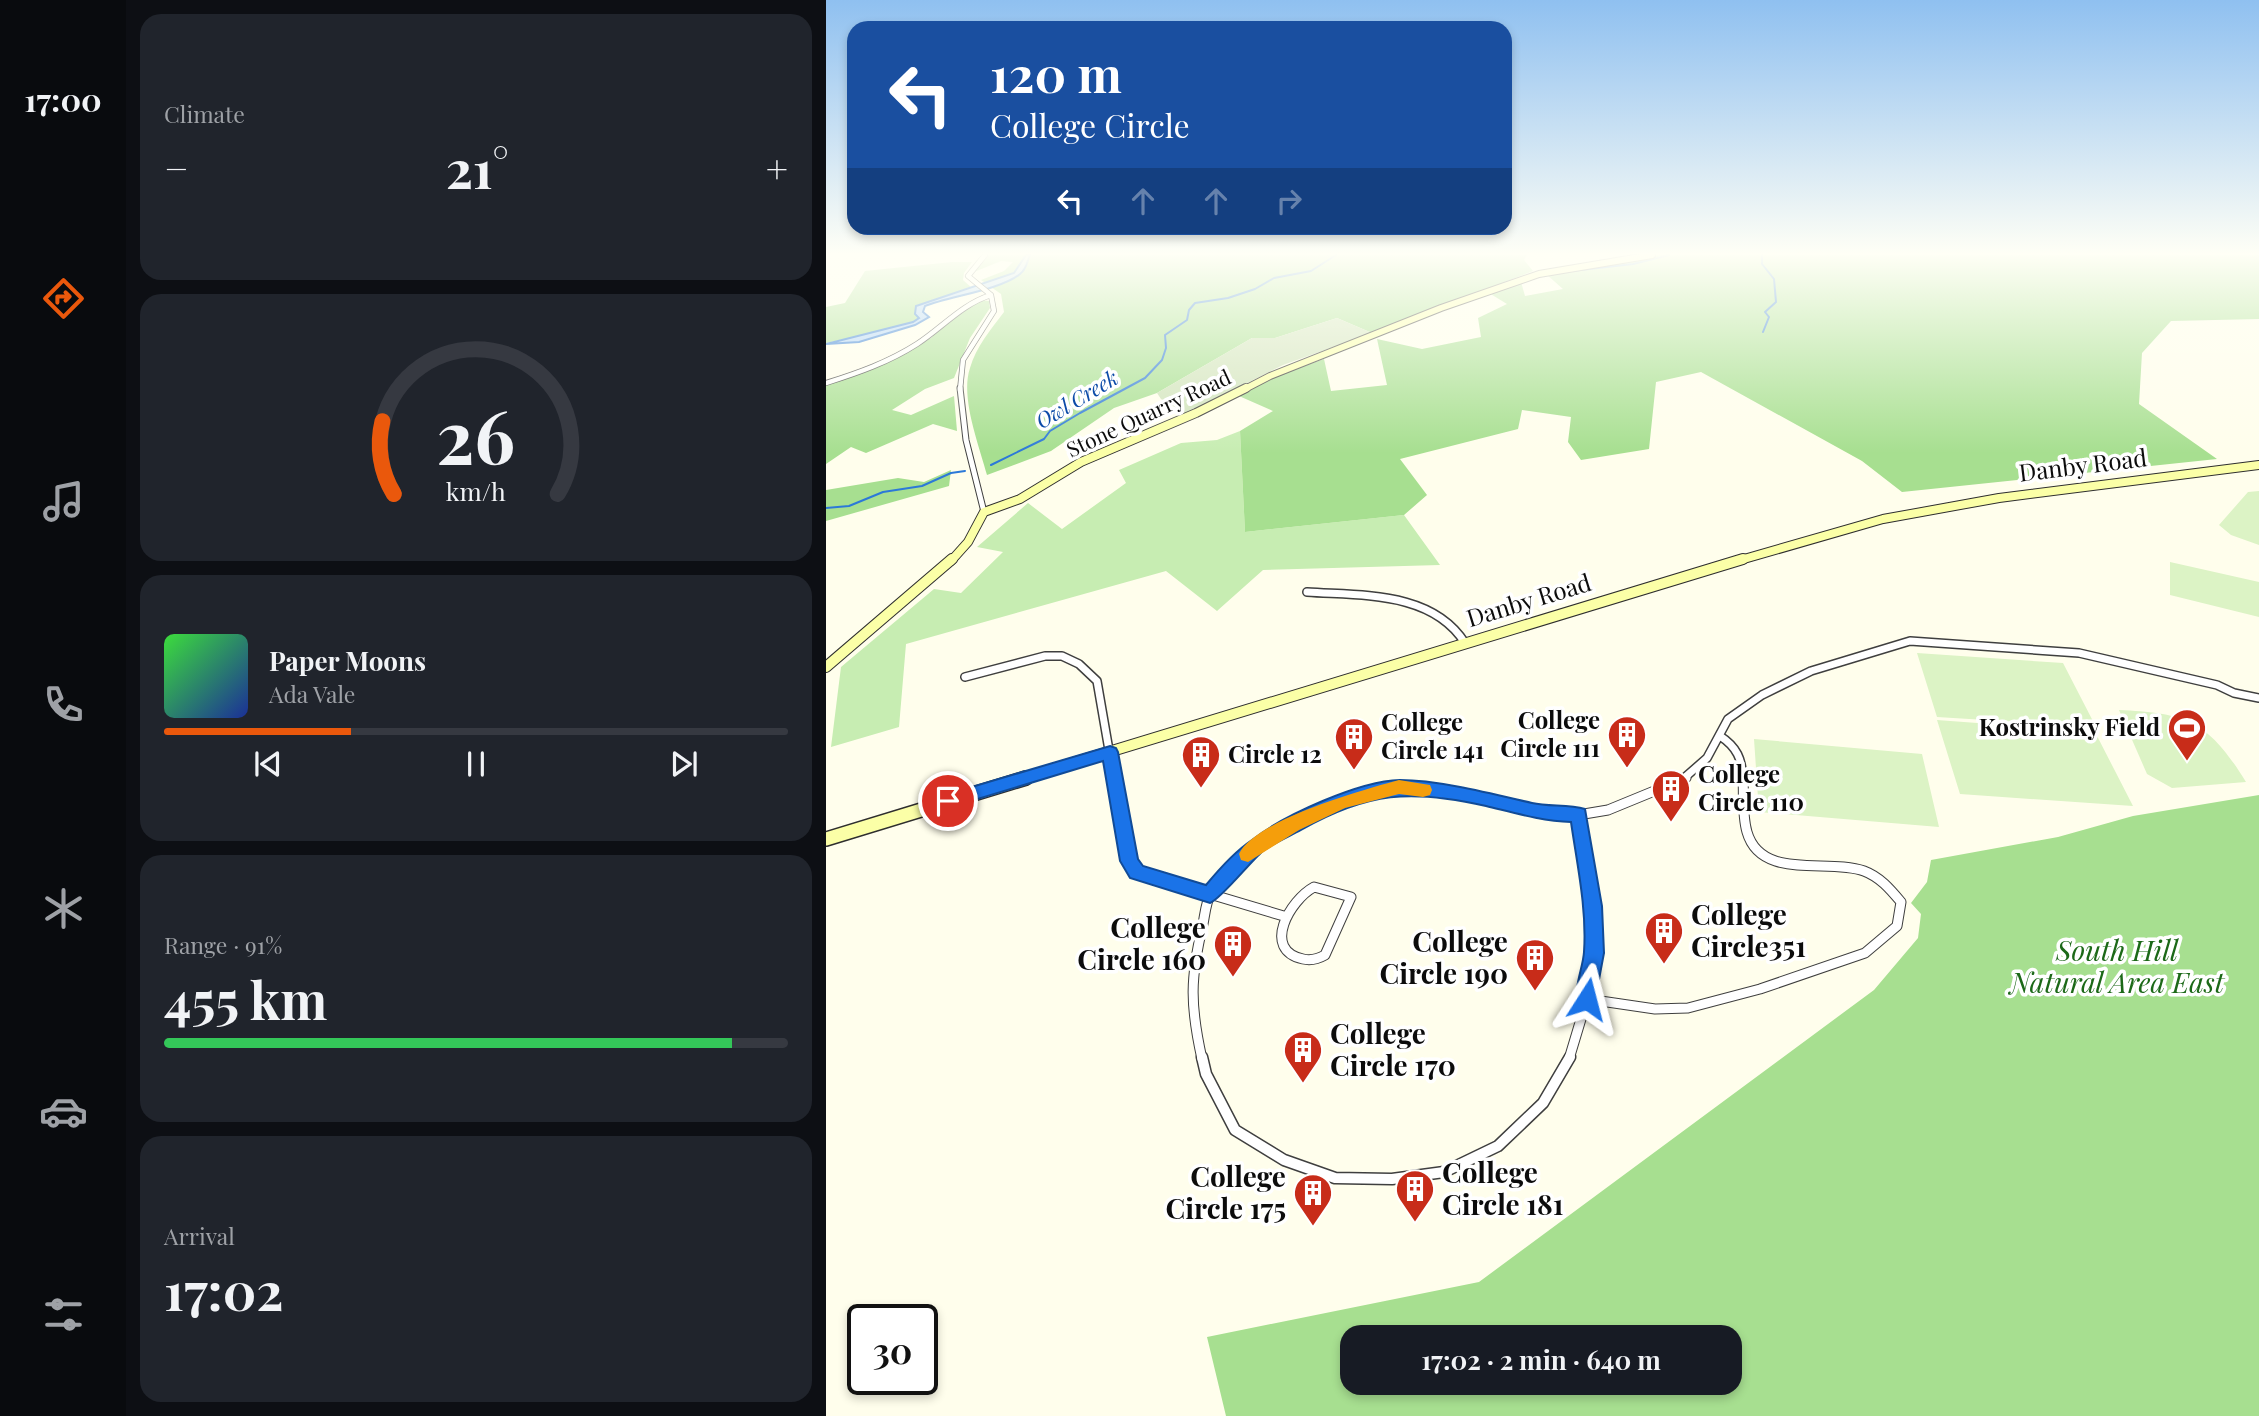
<!DOCTYPE html>
<html lang="en">
<head>
<meta charset="utf-8">
<style>
  :root { --surface:#171b24; --page:#20242c; --text:#f1f3f6; --muted:#9ea1a6; --line:#363941; --accent:#ea580c }
  body { margin:0; font-family:"Playfair Display",serif; background:var(--page); color:var(--text); height:100vh; display:flex; flex-direction:column; font-size:26px; white-space:nowrap }
  * { box-sizing:border-box; margin:0 }
  p { font-size:23px; color:var(--muted) }
  .icon { flex:none; width:38px; height:38px; fill:none; stroke:currentColor; stroke-width:2; stroke-linecap:round; stroke-linejoin:round }
  .map { position:relative; flex:1; overflow:hidden }
  .panel { display:flex; flex-direction:column; gap:14px; padding:14px; background:#0d0f14; width:700px }
  .panel>* { flex:none }
  .guide { position:absolute; left:21px; top:21px; width:665px; height:214px; border-radius:21px; box-shadow:0 4px 10px #0003; background:#1a4fa0; color:#fff; overflow:hidden }
  .speed { position:absolute; left:21px; top:1304px; display:flex; gap:14px; font-size:35px; font-weight:700; text-align:center }
  .speed>* { display:grid; place-content:center; width:91px; height:91px; border-radius:50%; background:var(--surface); box-shadow:0 4px 10px #0003; line-height:1 }
  .speed .limit { border:4px solid #111; border-radius:10px; background:#fff; color:#111 }
  .pin { position:absolute; display:grid; place-items:center; width:60px; height:60px; color:#fff; margin:-30px; border:4px solid #fff; border-radius:50%; box-shadow:0 2px 7px #0007 }
  .me { position:absolute; width:77px; margin:-38px; rotate:9deg; stroke-linejoin:round; filter:drop-shadow(0 0 5px #0008) }
  .turn { display:flex; align-items:center; gap:24px; height:147px; padding:0 28px; font-size:32px }
  .turn .icon { width:91px; height:91px; stroke-width:2.5 }
  .turn b { display:block; font-size:49px; line-height:60px }
  .lanes { display:flex; align-items:center; height:66px; padding:0 28px; background:#0003; justify-content:center; gap:35px; direction:ltr }
  .lanes .off { opacity:.35 }
  .big { font-size:52px; font-weight:700; line-height:1.1 }
  .panel .tile { flex:1; display:flex; flex-direction:column; justify-content:center; gap:10px; min-width:0; padding:0 24px; border-radius:21px; background:var(--page) }
  .panel .dial { align-items:center; gap:0 }
  .dial svg { height:182px; overflow:visible; fill:none; stroke:var(--line); stroke-width:7; stroke-linecap:round; text-anchor:middle }
  .dial text { fill:var(--text); stroke:none }
  .song { display:flex; align-items:center; gap:21px }
  .cover { width:84px; height:84px; border-radius:10px; background:linear-gradient(135deg,hsl(120 70% 55%),hsl(230 70% 35%)) }
  .played { height:7px; border-radius:4px; background:linear-gradient(90deg,var(--accent) 30%,var(--line) 30%) }
  .keys { display:flex; justify-content:space-around; direction:ltr }
  .heat { display:flex; justify-content:space-between; align-items:center; font-size:38px; direction:ltr }
  .charge { height:10px; border-radius:5px; background:linear-gradient(90deg,#34c759 91%,var(--line) 0) }
  .trip { position:absolute; left:514px; top:1325px; width:402px; height:70px; border-radius:21px; background:var(--surface); box-shadow:0 4px 10px #0003; font-weight:700; line-height:70px; text-align:center }
  main { display:flex; flex:1; min-height:0 }
  .dock { display:flex; flex-direction:column; width:126px; justify-content:space-around; align-items:center; background:#090b0e; color:var(--muted) }
  .dock .icon { width:49px; height:49px }
  .dock .on { color:var(--accent) }
  .dock b { font-size:32px; color:var(--text) }
  .map>svg:first-child { display:block }
</style>
</head>
<body>
<main>
<nav class="dock">
<b>17:00</b>
<svg class="icon on" aria-label="directions" viewBox="0 0 24 24"><path d="M12 3l9 9-9 9-9-9zM9 14v-3h6M13 9l2 2-2 2"/></svg>
<svg class="icon" aria-label="music" viewBox="0 0 24 24"><path d="M9 18V5l10-2v13"/><circle cx="6" cy="18" r="3"/><circle cx="16" cy="16" r="3"/></svg>
<svg class="icon" aria-label="phone" viewBox="0 0 24 24"><path d="M5 4h4l2 5-3 2q2 4 5 5l2-3 5 2v4C11 20 4 13 5 4z"/></svg>
<svg class="icon" aria-label="climate" viewBox="0 0 24 24"><path d="M12 3v18M4 7l16 10M4 17L20 7"/></svg>
<svg class="icon" aria-label="car" viewBox="0 0 24 24"><path d="M5 17H2v-5l4-1 3-4h7l3 4 3 1v5h-3M9 17h6M6 11h13"/><circle cx="7" cy="17" r="2"/><circle cx="17" cy="17" r="2"/></svg>
<svg class="icon" aria-label="filters" viewBox="0 0 24 24"><path d="M4 7h16M4 17h16"/><circle cx="9" cy="7" r="2"/><circle cx="15" cy="17" r="2"/></svg>
</nav>
<section class="panel">
<div class="tile"><p>Climate</p>
<div class="heat"><a>−</a><b class="big">21°</b><a>+</a></div>
</div>
<div class="tile dial"><svg viewBox="0 0 100 80">
<path d="M14 69A42 42 0 1 1 86 69"/>
<path d="M14 69A42 42 0 0 1 9 37" stroke="#ea580c"/>
<text x="50" y="56" font-size="32" font-weight="700">26</text>
<text x="50" y="72" font-size="11">km/h</text>
</svg></div>
<div class="tile">
<div class="song"><i class="cover"></i><div><b>Paper Moons</b><p>Ada Vale</p></div></div>
<div class="played"></div>
<div class="keys"><svg class="icon" aria-label="previous" viewBox="0 0 24 24"><path d="M18 5L8 12l10 7zM5 5v14"/></svg><svg class="icon" aria-label="pause" viewBox="0 0 24 24"><path d="M8 5v14M16 5v14"/></svg><svg class="icon" aria-label="next" viewBox="0 0 24 24"><path d="M6 5l10 7-10 7zM19 5v14"/></svg></div>
</div>
<div class="tile"><p>Range · 91%</p><b class="big">455 km</b><div class="charge"></div></div>
<div class="tile"><p>Arrival</p><b class="big">17:02</b></div>
</section>
<div class="map">
<svg width="1433" height="1416" viewBox="0 0 1433 1416">
  <rect width="100%" height="100%" fill="#fffeec"/>
  <path fill="#c7edb2" d="M 414,431 L 419,532 L 578,515 L 614,565 L 437,570 L 391,611 L 340,571 L 80,644 L 73,727 L 5,747 L 15,667 L 108,589 L 135,593 L 177,552 L 151,547 L 202,503 L 236,529 L 300,483 L 293,470 L 355,443 L 391,440 Z"/>
  <path fill="#a7df90" fill-rule="evenodd" d="M 161,255 L 701,255 L 698,260 L 707,271 L 546,333 L 511,318 L 449,338 L 426,338 L 331,393 L 288,408 L 225,451 L 161,475 C 153,445 134,397 144,368 C 150,347 165,329 178,312 L 175,294 L 155,280 L 178,271 L 187,262 L 175,261 L 148,272 Z
    M 833,255 L 1433,255 L 1433,319 L 1345,321 L 1316,353 L 1313,404 L 1391,459 L 1076,492 L 1036,461 L 875,372 L 830,382 L 823,449 L 755,460 L 742,442 L 745,417 L 696,410 L 692,429 L 574,459 L 601,495 L 578,515 L 419,532 L 414,431 L 447,411 L 413,396 L 453,375 L 498,359 L 505,391 L 561,385 L 551,339 L 596,349 L 655,337 L 652,318 L 681,304 L 663,293 L 695,282 L 699,296 L 737,289 L 720,274 Z
    M 126,262 L 146,262 L 138,273 L 137,280 L 146,288 L 90,306 L 93,318 L 79,326 L 0,343 L 0,307 L 19,303 L 39,271 Z
    M 154,300 L 163,301 L 164,308 L 144,338 L 128,378 L 99,389 L 66,410 L 85,415 L 128,396 L 131,431 L 107,424 L 40,453 L 25,447 L 0,464 L 0,385 L 105,338 L 107,336 L 104,336 L 137,308 Z
    M 125,470 L 123,486 L 0,521 L 0,490 L 72,478 L 98,482 Z
    M 1433,795 L 1433,1416 L 400,1416 L 381,1337 L 653,1282 L 1048,990 L 1092,938 L 1095,914 L 1085,903 L 1101,882 L 1105,860 L 1232,837 L 1307,816 ZM 527,1337 L 905,1337 L 905,1382 L 527,1382 Z"/>
  <path fill="#d0e3bb" d="M 511,318 L 546,333 L 457,365 L 360,414 L 335,399 L 331,393 L 426,338 L 449,338 Z"/>
  <path fill="#dcf3c5" d="M 1433,491 L 1433,545 L 1405,535 L 1393,525 L 1422,492 Z
    M 1344,562 L 1433,582 L 1433,617 L 1344,595 Z
    M 1091,653 L 1237,663 L 1270,727 L 1111,717 Z
    M 1293,710 C 1362,713 1383,722 1420,782 L 1346,788 L 1321,774 Z
    M 1111,720 L 1269,732 L 1307,806 L 1134,794 Z
    M 928,739 L 1096,754 L 1113,827 L 933,812 Z"/>
  <path fill="#abd1fb" stroke="#2c79d8" stroke-width="2" d="M 200,255 L 204,255 C 201,261 201,269 194,274 C 174,290 125,296 99,306 L 97,312 L 103,317 L 89,325 L 33,342 L 0,344 L 87,322 L 93,318 L 89,314 L 90,306 L 188,273 Z"/>
  <g fill="none" stroke-linecap="round" stroke-linejoin="round">
    <path stroke="#2c79d8" stroke-width="2" d="M 936,255 L 936,264 L 948,279 L 950,302 L 939,312 L 943,317 L 937,332
      M 746,271 L 807,264 L 843,255
      M 165,465 L 218,439 L 224,431 L 254,413 L 319,378 L 336,360 L 340,348 L 339,335 L 361,320 L 363,310 L 369,303 L 402,298 L 429,289 L 448,278 L 485,271 L 510,255
      M 0,508 L 23,506 L 57,492 L 96,486 L 125,473 L 139,471"/>
    <g stroke="#3f3f3f" stroke-width="6">
      <path id="street-far4" d="M 0,383 C 32,373 63,362 91,344 C 117,327 136,304 165,295
        M 134,390 L 137,360 L 168,311 L 165,295 L 142,276 L 159,255"/>
    </g>
    <g stroke="#3f3f3f" stroke-width="7">
      <path id="street-far3" d="M 134,388 L 140,440 L 158,512"/>
    </g>
    <g stroke="#3f3f3f" stroke-width="10">
      <path id="street-far2" d="M 481,592 C 536,596 606,591 639,643
        M 139,677 L 219,656 L 236,656 L 253,664 L 271,681 L 288,779
        M 894,736 C 911,747 916,759 917,779
        M 857,779 L 881,758 L 902,719 L 936,695 L 985,671 L 1084,641 L 1253,653 L 1391,685 L 1408,693 L 1433,698"/>
    </g>
    <g stroke="#3f3f3f" stroke-width="11">
      <path id="street-far1" d="M 288,778 L 303,861 L 310,872 L 461,917
        M 752,815 L 782,810 L 860,778
        M 488,887 L 525,897 L 499,955 C 492,959 486,961 477,959 C 435,950 464,900 488,887 Z
        M 761,999 L 829,1009 L 862,1008 L 934,989 L 1039,953 L 1071,926 L 1075,902 C 1064,889 1054,877 1038,871 C 1002,858 935,881 921,832 C 916,815 918,795 917,778
        M 376,1059 C 364,1005 364,978 377,924 C 379,914 380,901 385,893 C 407,857 444,838 480,818 C 507,804 543,787 575,787 C 635,788 692,813 752,815
        M 743,1059 L 761,999 L 768,953 L 767,906 L 752,815"/>
    </g>
    <g stroke="#3f3f3f" stroke-width="13">
      <path id="street" d="M 376,1057 L 380,1074 L 409,1130 L 458,1160 L 509,1178 L 566,1179 L 618,1172 L 672,1146 L 717,1103 L 744,1057"/>
    </g>
    <g stroke="#2e2e2e" stroke-width="8">
      <path id="secondary-far3" d="M 417,390 L 444,376 L 615,308 L 713,274 L 826,255"/>
    </g>
    <g stroke="#2e2e2e" stroke-width="10">
      <path id="secondary-far2" d="M 125,561 L 142,542 L 158,512 L 194,499 L 255,462 L 370,413 L 420,388
        M 911,561 L 1057,519 L 1173,498 L 1433,465"/>
    </g>
    <g stroke="#2e2e2e" stroke-width="12">
      <path id="secondary-far1" d="M 0,667 L 126,559
        M 194,779 L 917,559"/>
    </g>
    <g stroke="#2e2e2e" stroke-width="16">
      <path id="secondary" d="M 0,839 L 200,778"/>
    </g>
    <use href="#street-far4" stroke="#fff" stroke-width="4.5"/>
    <use href="#street-far3" stroke="#fff" stroke-width="5"/>
    <use href="#street-far2" stroke="#fff" stroke-width="7"/>
    <use href="#street-far1" stroke="#fff" stroke-width="9"/>
    <use href="#street" stroke="#fff" stroke-width="10"/>
    <use href="#secondary-far3" stroke="#fbffa7" stroke-width="6"/>
    <use href="#secondary-far2" stroke="#fbffa7" stroke-width="8"/>
    <use href="#secondary-far1" stroke="#fbffa7" stroke-width="10"/>
    <use href="#secondary" stroke="#fbffa7" stroke-width="13"/>
  </g>
  <linearGradient id="sky" x2="0" y2="1"><stop stop-color="#8fc0f0"/><stop offset="0.56" stop-color="#fffff6"/><stop offset="1" stop-color="#fffff6" stop-opacity="0"/></linearGradient>
  <rect width="1433" height="453" fill="url(#sky)"/>
  <path fill="#1a73e8" stroke="#114b97" stroke-width="2" d="M 284,746 L 290,748 L 292,752 L 312,859 L 317,866 L 380,885 C 394,868 408,852 426,840 C 458,815 533,781 574,780 C 613,780 667,794 706,803 C 723,807 742,804 759,809 L 776,906 L 778,953 L 768,1006 L 761,1009 L 753,1006 C 746,990 757,969 758,952 C 761,909 751,864 745,822 C 716,821 689,813 660,806 C 585,789 542,792 475,830 C 462,837 448,843 437,851 C 424,862 395,899 384,903 L 304,878 L 294,861 L 277,761 L 122,808 L 116,806 L 114,801 L 116,796 L 122,794 Z"/>
  <path fill="#f59e0b" d="M 573,780 L 604,785 L 606,790 L 604,795 L 597,797 L 573,794 L 519,808 L 473,830 L 422,862 L 415,860 L 413,854 C 429,820 536,790 573,780 Z"/>
  <defs>
    <g id="stadium-pin" transform="scale(2.0125)"><path d="M0 17L-7.5 6A9.5 9.5 0 1 1 7.5 6Z" fill="#c82c19" stroke="#fff"/><path d="M0-5a6.5 5 0 1 0 0 10a6.5 5 0 1 0 0-10ZM-3.5-1.8h7v3.6h-7Z" fill="#fff"/></g>
    <g id="building-pin" transform="scale(2.0125)"><path d="M0 17L-7.5 6A9.5 9.5 0 1 1 7.5 6Z" fill="#c82c19" stroke="#fff"/><path d="M-4-6H4V6H1V3H-1V6H-4ZM-2.5-4.3h1.7v1.8h-1.7ZM.8-4.3h1.7v1.8H.8ZM-2.5-1h1.7V.8h-1.7ZM.8-1h1.7V.8H.8Z" fill="#fff"/></g>
  </defs>
  <g fill-rule="evenodd">
    <use href="#stadium-pin" x="1361" y="728"/>
    <use href="#building-pin" x="801" y="735"/>
    <use href="#building-pin" x="528" y="737"/>
    <use href="#building-pin" x="375" y="755"/>
    <use href="#building-pin" x="845" y="789"/>
    <use href="#building-pin" x="838" y="931"/>
    <use href="#building-pin" x="407" y="944"/>
    <use href="#building-pin" x="709" y="958"/>
    <use href="#building-pin" x="477" y="1050"/>
    <use href="#building-pin" x="589" y="1189"/>
    <use href="#building-pin" x="487" y="1193"/>
  </g>
  <g text-anchor="middle" stroke-width="7" stroke-linejoin="round" paint-order="stroke">
    <g font-size="21" font-style="italic" fill="#0c4ba8" stroke="#fff">
      <text transform="translate(251 400) rotate(-31)" y="7">Owl Creek</text>
    </g>
    <g font-size="21" fill="#0c0c0c" stroke="#fff">
      <text transform="translate(323 414) rotate(-25)" y="7">Stone Quarry Road</text>
    </g>
    <g font-size="24" fill="#0c0c0c" stroke="#fff">
      <text transform="translate(1257 466) rotate(-7)" y="8">Danby Road</text>
      <text transform="translate(703 601) rotate(-17)" y="8">Danby Road</text>
    </g>
    <g font-size="24" font-weight="bold" fill="#0c0c0c" stroke="#fff" text-anchor="start">
      <text x="774" y="729" text-anchor="end">College<tspan x="774" dy="28">Circle 111</tspan></text>
      <text x="555" y="731">College<tspan x="555" dy="28">Circle 141</tspan></text>
      <text x="1334" y="736" text-anchor="end">Kostrinsky Field</text>
      <text x="402" y="763">Circle 12</text>
      <text x="872" y="783">College<tspan x="872" dy="28">Circle 110</tspan></text>
    </g>
    <g font-size="28" font-weight="bold" fill="#0c0c0c" stroke="#fff" text-anchor="start">
      <text x="865" y="925">College<tspan x="865" dy="32">Circle351</tspan></text>
      <text x="380" y="938" text-anchor="end">College<tspan x="380" dy="32">Circle 160</tspan></text>
      <text x="682" y="952" text-anchor="end">College<tspan x="682" dy="32">Circle 190</tspan></text>
      <text x="504" y="1044">College<tspan x="504" dy="32">Circle 170</tspan></text>
      <text x="616" y="1183">College<tspan x="616" dy="32">Circle 181</tspan></text>
      <text x="460" y="1187" text-anchor="end">College<tspan x="460" dy="32">Circle 175</tspan></text>
    </g>
    <g font-size="28" font-style="italic" fill="#1c6918" stroke="#fff">
      <text x="1291" y="961">South Hill<tspan x="1291" dy="32">Natural Area East</tspan></text>
    </g>
  </g>
</svg>
<div class="speed"><div class="limit">30</div></div>
<div class="pin" style="left:122px;top:801px;background:#d93025"><svg class="icon" aria-label="arrive" viewBox="0 0 24 24"><path d="M6 21V4h12l-3 4 3 4H6"/></svg></div>
<svg class="me" style="left:761px;top:999px" viewBox="-20 -20 40 40"><path d="M0-17L14 15 0 8-14 15z" fill="#1a73e8" stroke="#fff" stroke-width="4"/></svg>
<div class="trip">17:02 · 2 min · 640 m</div>
<div class="guide">
<div class="turn"><svg class="icon" aria-label="left" viewBox="0 0 24 24"><path d="M17 20v-9H6M10 6l-5 5 5 5"/></svg><div><b>120 m</b>College Circle</div></div>
<div class="lanes"><svg class="icon" aria-label="left" viewBox="0 0 24 24"><path d="M17 20v-9H6M10 6l-5 5 5 5"/></svg><svg class="icon off" aria-label="ahead" viewBox="0 0 24 24"><path d="M12 20V5M6 11l6-6 6 6"/></svg><svg class="icon off" aria-label="ahead" viewBox="0 0 24 24"><path d="M12 20V5M6 11l6-6 6 6"/></svg><svg class="icon off" aria-label="right" viewBox="0 0 24 24"><path d="M7 20v-9h11M14 6l5 5-5 5"/></svg></div>
</div>
</div>
</main>
</body>
</html>
